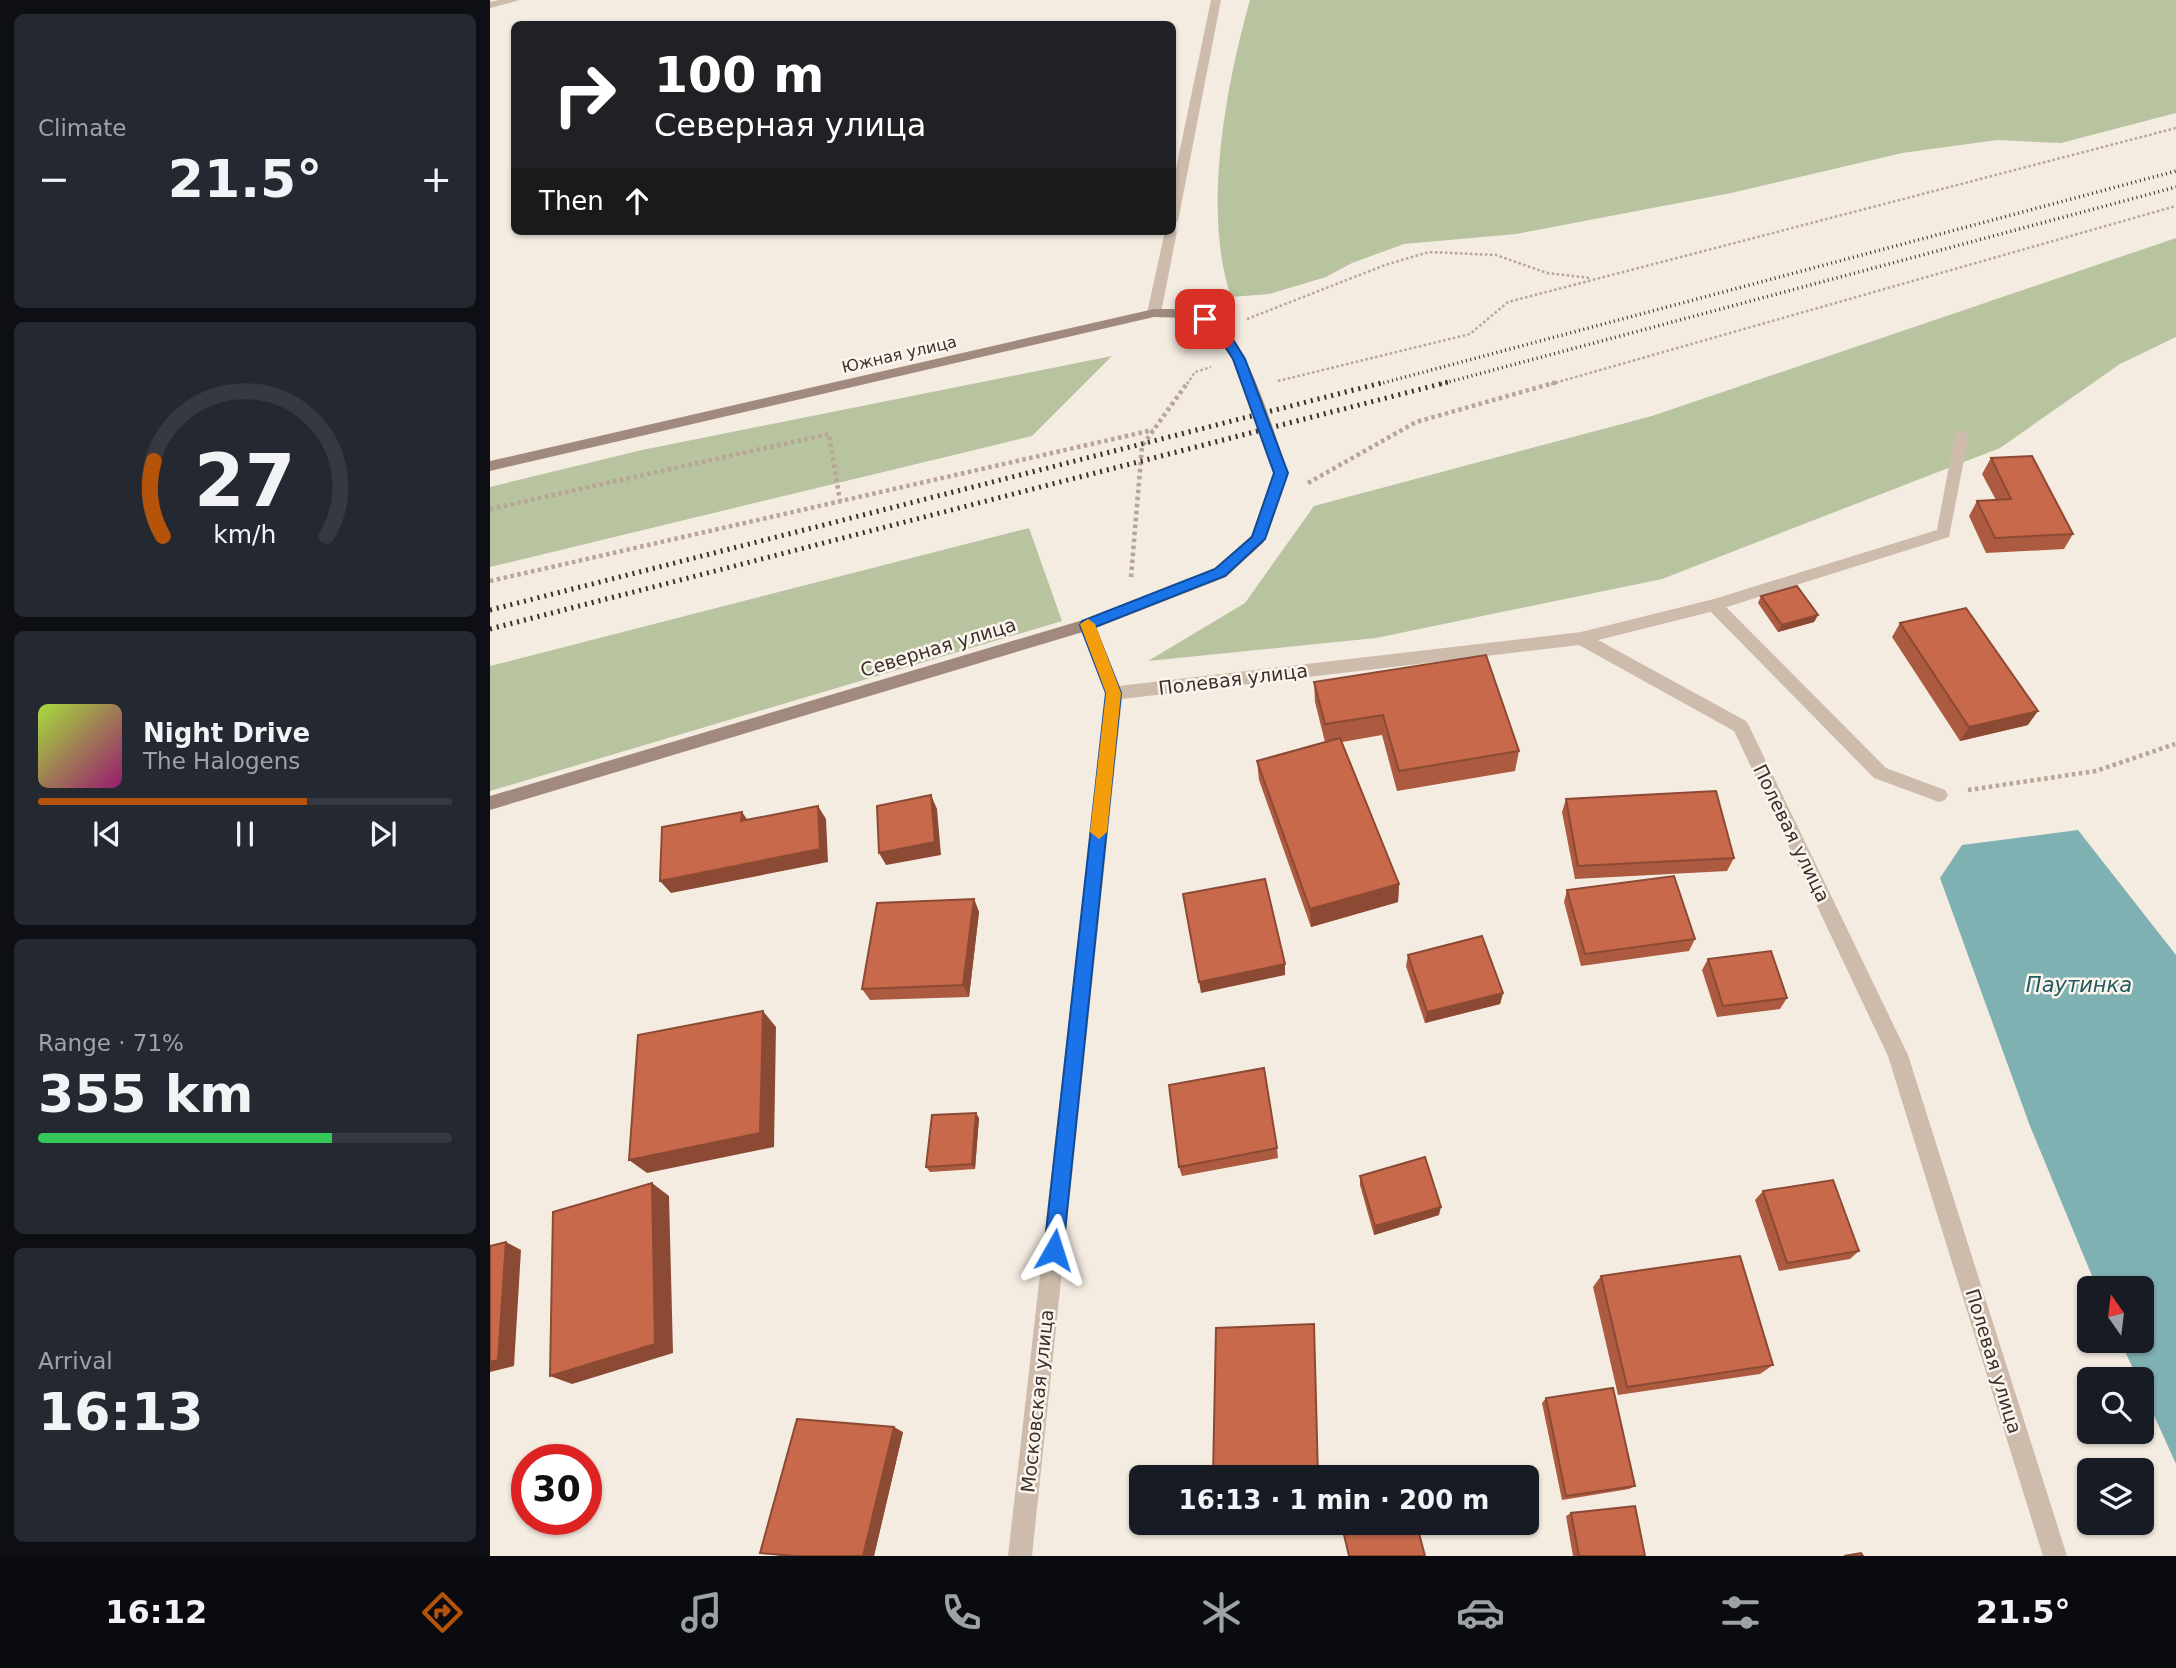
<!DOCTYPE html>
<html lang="en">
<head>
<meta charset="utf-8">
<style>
  :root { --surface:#171b24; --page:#242831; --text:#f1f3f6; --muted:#9ea1a6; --line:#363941; --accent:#b45309 }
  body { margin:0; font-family:"DejaVu Sans",sans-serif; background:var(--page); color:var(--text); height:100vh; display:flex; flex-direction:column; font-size:26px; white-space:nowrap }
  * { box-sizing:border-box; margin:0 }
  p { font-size:23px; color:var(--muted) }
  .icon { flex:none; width:38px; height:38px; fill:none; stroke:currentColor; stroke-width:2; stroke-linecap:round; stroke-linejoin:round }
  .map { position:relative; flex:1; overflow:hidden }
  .panel { display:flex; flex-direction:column; gap:14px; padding:14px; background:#0d0f14; width:490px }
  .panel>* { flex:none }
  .banner { position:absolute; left:21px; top:21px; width:665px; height:214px; border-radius:10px; box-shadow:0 2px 5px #0004; background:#202124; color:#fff; overflow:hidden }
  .needle { width:46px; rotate:346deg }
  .tools { position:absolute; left:1587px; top:1276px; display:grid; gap:14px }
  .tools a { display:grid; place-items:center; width:77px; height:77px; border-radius:10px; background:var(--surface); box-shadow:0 2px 5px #0004; font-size:35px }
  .speed { position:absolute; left:21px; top:1444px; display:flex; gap:14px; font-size:35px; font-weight:700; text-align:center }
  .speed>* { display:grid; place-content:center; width:91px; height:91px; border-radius:50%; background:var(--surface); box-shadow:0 2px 5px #0004; line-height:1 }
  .speed .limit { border:10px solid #d22; background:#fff; color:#111 }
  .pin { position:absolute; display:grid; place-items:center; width:60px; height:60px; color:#fff; margin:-30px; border-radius:14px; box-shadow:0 4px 10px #0006 }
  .me { position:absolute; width:77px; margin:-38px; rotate:6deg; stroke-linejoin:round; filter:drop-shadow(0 0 5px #0008) }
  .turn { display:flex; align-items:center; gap:24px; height:147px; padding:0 28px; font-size:32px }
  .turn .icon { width:91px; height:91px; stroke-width:2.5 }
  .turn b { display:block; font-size:49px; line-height:60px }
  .then { display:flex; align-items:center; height:66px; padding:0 28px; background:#0003; gap:14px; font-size:26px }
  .big { font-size:52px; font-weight:700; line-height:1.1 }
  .panel .card { flex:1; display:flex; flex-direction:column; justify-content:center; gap:10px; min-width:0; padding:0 24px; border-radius:10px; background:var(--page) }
  .panel .dial { align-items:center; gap:0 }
  .dial svg { height:182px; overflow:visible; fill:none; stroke:var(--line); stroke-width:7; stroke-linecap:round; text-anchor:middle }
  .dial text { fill:var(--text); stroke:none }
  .song { display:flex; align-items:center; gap:21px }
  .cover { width:84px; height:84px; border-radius:10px; background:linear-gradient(135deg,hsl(80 70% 55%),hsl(320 70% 35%)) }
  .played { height:7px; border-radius:4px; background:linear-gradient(90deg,var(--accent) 65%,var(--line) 65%) }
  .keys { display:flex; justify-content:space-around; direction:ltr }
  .heat { display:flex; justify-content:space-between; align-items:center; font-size:38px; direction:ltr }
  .charge { height:10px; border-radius:5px; background:linear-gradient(90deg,#34c759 71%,var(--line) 0) }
  .trip { position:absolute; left:639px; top:1465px; width:410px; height:70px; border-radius:10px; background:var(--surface); box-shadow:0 2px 5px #0004; font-weight:700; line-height:70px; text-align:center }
  .tabs { display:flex; height:112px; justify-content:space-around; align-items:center; background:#090b0e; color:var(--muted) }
  .tabs .icon { width:49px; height:49px }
  .tabs .current { color:var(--accent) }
  .tabs b { font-size:32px; color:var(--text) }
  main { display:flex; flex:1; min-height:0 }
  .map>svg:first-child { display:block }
</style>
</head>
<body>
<main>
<section class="panel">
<div class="card"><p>Climate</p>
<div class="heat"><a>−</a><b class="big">21.5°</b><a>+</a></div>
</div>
<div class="card dial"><svg viewBox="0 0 100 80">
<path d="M14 69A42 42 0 1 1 86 69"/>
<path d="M14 69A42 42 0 0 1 10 36" stroke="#b45309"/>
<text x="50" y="56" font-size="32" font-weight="700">27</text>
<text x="50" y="72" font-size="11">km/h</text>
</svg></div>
<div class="card">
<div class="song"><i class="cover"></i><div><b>Night Drive</b><p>The Halogens</p></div></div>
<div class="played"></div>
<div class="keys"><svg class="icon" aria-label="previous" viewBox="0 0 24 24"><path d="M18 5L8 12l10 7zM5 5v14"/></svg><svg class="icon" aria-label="pause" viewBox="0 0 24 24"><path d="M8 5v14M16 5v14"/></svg><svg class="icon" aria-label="next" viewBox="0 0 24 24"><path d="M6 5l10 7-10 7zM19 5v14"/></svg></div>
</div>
<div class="card"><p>Range · 71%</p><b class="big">355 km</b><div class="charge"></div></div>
<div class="card"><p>Arrival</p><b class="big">16:13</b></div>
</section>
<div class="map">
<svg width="1686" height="1556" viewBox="0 0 1686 1556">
  <rect width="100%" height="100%" fill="#f4ebe1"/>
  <path fill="#b8c4a0" d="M 760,0 L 1686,0 L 1686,113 L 1571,143 L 1507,140 L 1412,153 L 1241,193 L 1026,234 L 914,244 L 862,263 L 836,277 L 779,294 L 741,297 C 712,211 736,86 760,0 Z
    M 1686,238 L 1686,337 L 1630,364 L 1510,448 L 1172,579 L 886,638 L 658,661 L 755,603 L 824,506 L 1162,416 Z
    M 622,356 L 542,436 L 0,567 L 0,487 L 152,450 Z
    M 539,528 L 572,621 L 0,791 L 0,666 Z"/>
  <path fill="#7fb0b2" d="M 1588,830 L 1686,955 L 1686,1464 L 1652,1389 L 1652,1379 L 1648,1379 L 1630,1341 L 1652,1340 L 1652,1288 L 1607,1288 L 1540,1126 L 1450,878 L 1472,845 Z"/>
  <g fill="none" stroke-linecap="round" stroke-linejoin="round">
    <path stroke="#b9a596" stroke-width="2.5" stroke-dasharray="2.5 2.5" stroke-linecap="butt" d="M 757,319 L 895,265 L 939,252 L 1006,255 L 1057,273 L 1100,278
      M 788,381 L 980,334 L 1018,302 L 1686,128
      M 697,384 L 705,372 L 721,367
      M 1061,384 L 1686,206"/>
    <path stroke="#b9a596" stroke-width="4.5" stroke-dasharray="3.5 3.5" stroke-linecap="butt" d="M 818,483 L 926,422 L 1067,382
      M 0,509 L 339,434 L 350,501
      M 641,577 L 652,446 L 698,382
      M 0,581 L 663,430
      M 1478,790 L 1606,771 L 1685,744"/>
    <path fill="#cdbbac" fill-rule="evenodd" d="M 1224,599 L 1230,601 L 1396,768 L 1455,790 L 1458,795 L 1455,800 L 1449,802 L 1384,778 L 1218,609 L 1216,605 Z"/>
    <path fill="#cdbbac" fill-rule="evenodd" d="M 9,0 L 30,0 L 0,8 L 0,2 Z
      M 721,0 L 731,0 L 688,221 L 682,225 L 682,188 Z
      M 682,228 L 687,231 L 671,313 L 664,317 L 657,313 L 675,231 L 682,231 Z
      M 1472,429 L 1479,434 L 1459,537 L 1224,611 L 1108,640 L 1256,721 L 1259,726 L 1418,1055 L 1577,1556 L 1553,1556 L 1398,1056 L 1244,731 L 1089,645 L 632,699 L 542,1556 L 518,1556 L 616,693 L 589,625 L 591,621 L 603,621 L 629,686 L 1091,632 L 1224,599 L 1447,530 L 1465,434 Z"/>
    <path fill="#a18a7d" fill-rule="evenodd" d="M 664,309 C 683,309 705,308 723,318 C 758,338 784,434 798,473 L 773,543 L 736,577 L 603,629 L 0,810 L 0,796 L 593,620 L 724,569 L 761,536 L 784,473 L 742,359 L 724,331 L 710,322 L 697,318 L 664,317 L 0,471 L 0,461 Z"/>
    <path stroke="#3b302b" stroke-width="3.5" stroke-dasharray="1 3.5" stroke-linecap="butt" d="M 889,384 L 1686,171
      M 951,384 L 1686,187"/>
    <path stroke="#3b302b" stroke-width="5" stroke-dasharray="2 5" stroke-linecap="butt" d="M 0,610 L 895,382
      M 0,629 L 958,382"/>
  </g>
  <path fill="#ac5a40" d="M 1501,458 L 1583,534 L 1574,549 L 1496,553 L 1479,516 L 1487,501 L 1506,500 L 1492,474 Z
    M 1271,596 L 1328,615 L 1324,622 L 1288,632 L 1268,603 Z
    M 1410,623 L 1538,725 L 1470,741 L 1402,637 Z
    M 824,682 L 1029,751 L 1025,771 L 907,791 L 892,735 L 852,742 L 909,884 L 908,902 L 821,927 L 769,780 L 767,761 L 835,742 L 825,702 Z
    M 1076,799 L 1244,858 L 1237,871 L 1085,879 L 1072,812 Z
    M 1077,890 L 1205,939 L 1199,951 L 1091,966 L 1074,902 Z
    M 484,899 L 489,912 L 479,997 L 380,1000 L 372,989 Z
    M 918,955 L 1013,993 L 1010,1004 L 935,1023 L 916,966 Z
    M 1218,959 L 1297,998 L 1290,1009 L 1227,1017 L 1212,970 Z
    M 489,1118 L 485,1169 L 440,1172 L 436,1167 Z
    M 787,1148 L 788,1158 L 692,1176 L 689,1167 Z
    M 870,1176 L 949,1215 L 884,1235 L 870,1185 Z
    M 1273,1191 L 1369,1251 L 1360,1259 L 1289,1271 L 1265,1200 Z
    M 1111,1276 L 1283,1365 L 1270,1374 L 1128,1395 L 1103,1287 Z
    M 1056,1398 L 1145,1486 L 1139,1489 L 1072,1500 L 1052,1403 Z
    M 413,1432 L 384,1556 L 291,1556 L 270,1553 Z
    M 1081,1513 L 1155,1556 L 1083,1556 L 1076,1516 Z"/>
  <path fill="#8c4a34" d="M 1328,615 L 1324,622 L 1288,632 L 1292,625 Z
    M 1548,711 L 1538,725 L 1470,741 L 1479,727 Z
    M 441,795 L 447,809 L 451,855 L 396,865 L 389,853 Z
    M 328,806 L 336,819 L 338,862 L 181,893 L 170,881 Z
    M 252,812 L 261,825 L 251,821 Z
    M 909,884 L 908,902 L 821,927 L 820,909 Z
    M 484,899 L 489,912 L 479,997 L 473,985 Z
    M 795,964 L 795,975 L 711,993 L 709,982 Z
    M 1013,993 L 1010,1004 L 935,1023 L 937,1012 Z
    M 273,1011 L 286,1027 L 284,1147 L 157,1173 L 139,1160 Z
    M 486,1113 L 489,1118 L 485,1169 L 482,1164 Z
    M 162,1183 L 179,1196 L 183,1353 L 82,1384 L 60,1376 Z
    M 951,1207 L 949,1215 L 884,1235 L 885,1226 Z
    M 16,1242 L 31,1250 L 24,1366 L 0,1372 L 0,1362 Z
    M 404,1427 L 413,1432 L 384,1556 L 373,1556 Z"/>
  <path fill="#c8694b" stroke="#8c4a34" stroke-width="2" d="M 1542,456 L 1583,534 L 1505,538 L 1487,501 L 1521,499 L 1501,458 Z
    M 1307,586 L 1328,615 L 1292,625 L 1271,596 Z
    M 1476,608 L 1548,711 L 1479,727 L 1410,623 Z
    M 996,655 L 1029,751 L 909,771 L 893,715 L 835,724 L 824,682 Z
    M 850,738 L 909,884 L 820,909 L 767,761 Z
    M 1226,791 L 1244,858 L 1088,866 L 1076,799 Z
    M 441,795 L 445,842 L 389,853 L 387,806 Z
    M 328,806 L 330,849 L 170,881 L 172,827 L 252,812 L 251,821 Z
    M 1184,876 L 1205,939 L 1095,954 L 1077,890 Z
    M 775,879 L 795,964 L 709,982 L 693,894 Z
    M 484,899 L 473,985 L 372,989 L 387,903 Z
    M 992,936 L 1013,993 L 937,1012 L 918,955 Z
    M 1281,951 L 1297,998 L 1233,1006 L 1218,959 Z
    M 273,1011 L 270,1133 L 139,1160 L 148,1035 Z
    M 774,1068 L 787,1148 L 689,1167 L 679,1085 Z
    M 486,1113 L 482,1164 L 436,1167 L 442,1115 Z
    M 935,1157 L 951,1207 L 885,1226 L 870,1176 Z
    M 1343,1180 L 1369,1251 L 1297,1263 L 1273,1191 Z
    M 162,1183 L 165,1344 L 60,1376 L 63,1212 Z
    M 16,1242 L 8,1360 L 0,1362 L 0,1246 Z
    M 1250,1256 L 1283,1365 L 1137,1387 L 1111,1276 Z
    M 824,1324 L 828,1477 L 723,1477 L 726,1328 Z
    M 1123,1388 L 1145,1486 L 1076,1496 L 1056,1398 Z
    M 307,1419 L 404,1427 L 373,1556 L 307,1556 L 270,1553 Z
    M 1145,1506 L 1155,1556 L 1089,1556 L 1081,1513 Z
    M 851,1522 L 926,1522 L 935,1556 L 859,1556 Z
    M 1371,1553 L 1373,1556 L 1354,1556 Z"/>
  <path fill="#1a73e8" stroke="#114b97" stroke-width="2" d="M 715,315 L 734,325 L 755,359 L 798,473 L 775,539 L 735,576 L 605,627 L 631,693 L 573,1250 L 570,1257 L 564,1260 L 557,1257 L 554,1250 L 616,693 L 590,625 L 592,621 L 725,569 L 762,537 L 784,473 L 743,359 L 725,331 L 709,319 Z"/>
  <path fill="#f59e0b" d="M 598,619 L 605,624 L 631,693 L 617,832 L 609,839 L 600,832 L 616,693 L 590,624 Z"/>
  <g text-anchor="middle" stroke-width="5" stroke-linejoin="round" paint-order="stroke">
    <g font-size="16" fill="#3b302b" stroke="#fbf5ee">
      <text transform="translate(409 354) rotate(-13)" y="6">Южная улица</text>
    </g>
    <g font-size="19" fill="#3b302b" stroke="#fbf5ee">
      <text transform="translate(448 647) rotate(-17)" y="7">Северная улица</text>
      <text transform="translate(743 679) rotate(-7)" y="7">Полевая улица</text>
      <text transform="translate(1302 833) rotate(64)" y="7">Полевая улица</text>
      <text transform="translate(1504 1361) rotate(73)" y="7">Полевая улица</text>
      <text transform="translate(547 1401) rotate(-84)" y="7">Московская улица</text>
    </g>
    <g font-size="21" font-style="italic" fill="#1f5a5e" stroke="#fbf5ee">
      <text x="1589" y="992">Паутинка</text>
    </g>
  </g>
</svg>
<div class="tools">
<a><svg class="needle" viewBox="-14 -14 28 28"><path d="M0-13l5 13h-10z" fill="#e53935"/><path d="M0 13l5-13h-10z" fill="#9ea1a6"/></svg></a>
<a><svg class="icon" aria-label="search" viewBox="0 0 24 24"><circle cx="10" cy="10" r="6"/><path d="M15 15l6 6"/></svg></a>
<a><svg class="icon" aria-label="layers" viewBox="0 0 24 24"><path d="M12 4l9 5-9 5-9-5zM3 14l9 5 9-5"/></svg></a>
</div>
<div class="speed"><div class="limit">30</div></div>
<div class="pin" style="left:715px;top:319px;background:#d93025"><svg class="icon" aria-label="arrive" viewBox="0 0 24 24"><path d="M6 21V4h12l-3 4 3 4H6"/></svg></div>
<svg class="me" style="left:564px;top:1250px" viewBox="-20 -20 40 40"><path d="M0-17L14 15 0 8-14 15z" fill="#1a73e8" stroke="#fff" stroke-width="4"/></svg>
<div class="trip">16:13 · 1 min · 200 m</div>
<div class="banner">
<div class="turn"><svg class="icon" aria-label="right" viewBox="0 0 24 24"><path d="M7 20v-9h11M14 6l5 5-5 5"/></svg><div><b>100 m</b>Северная улица</div></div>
<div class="then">Then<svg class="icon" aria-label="ahead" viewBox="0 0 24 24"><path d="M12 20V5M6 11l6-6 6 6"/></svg></div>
</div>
</div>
</main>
<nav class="tabs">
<b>16:12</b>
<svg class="icon current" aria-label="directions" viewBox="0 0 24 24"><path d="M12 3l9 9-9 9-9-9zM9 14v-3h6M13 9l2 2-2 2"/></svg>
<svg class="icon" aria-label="music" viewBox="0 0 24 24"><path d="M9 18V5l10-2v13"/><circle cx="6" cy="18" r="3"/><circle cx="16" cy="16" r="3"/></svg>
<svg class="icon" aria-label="phone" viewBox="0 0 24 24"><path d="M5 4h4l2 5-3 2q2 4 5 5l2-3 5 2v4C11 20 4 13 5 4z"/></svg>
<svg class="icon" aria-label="climate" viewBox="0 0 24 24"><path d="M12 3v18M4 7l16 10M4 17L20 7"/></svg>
<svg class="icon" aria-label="car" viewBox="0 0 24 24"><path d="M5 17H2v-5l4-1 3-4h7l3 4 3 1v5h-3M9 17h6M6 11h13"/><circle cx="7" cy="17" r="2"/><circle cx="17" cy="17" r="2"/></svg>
<svg class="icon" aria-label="filters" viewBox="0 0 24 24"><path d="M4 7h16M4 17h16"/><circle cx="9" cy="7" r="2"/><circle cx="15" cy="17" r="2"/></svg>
<b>21.5°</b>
</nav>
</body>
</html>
